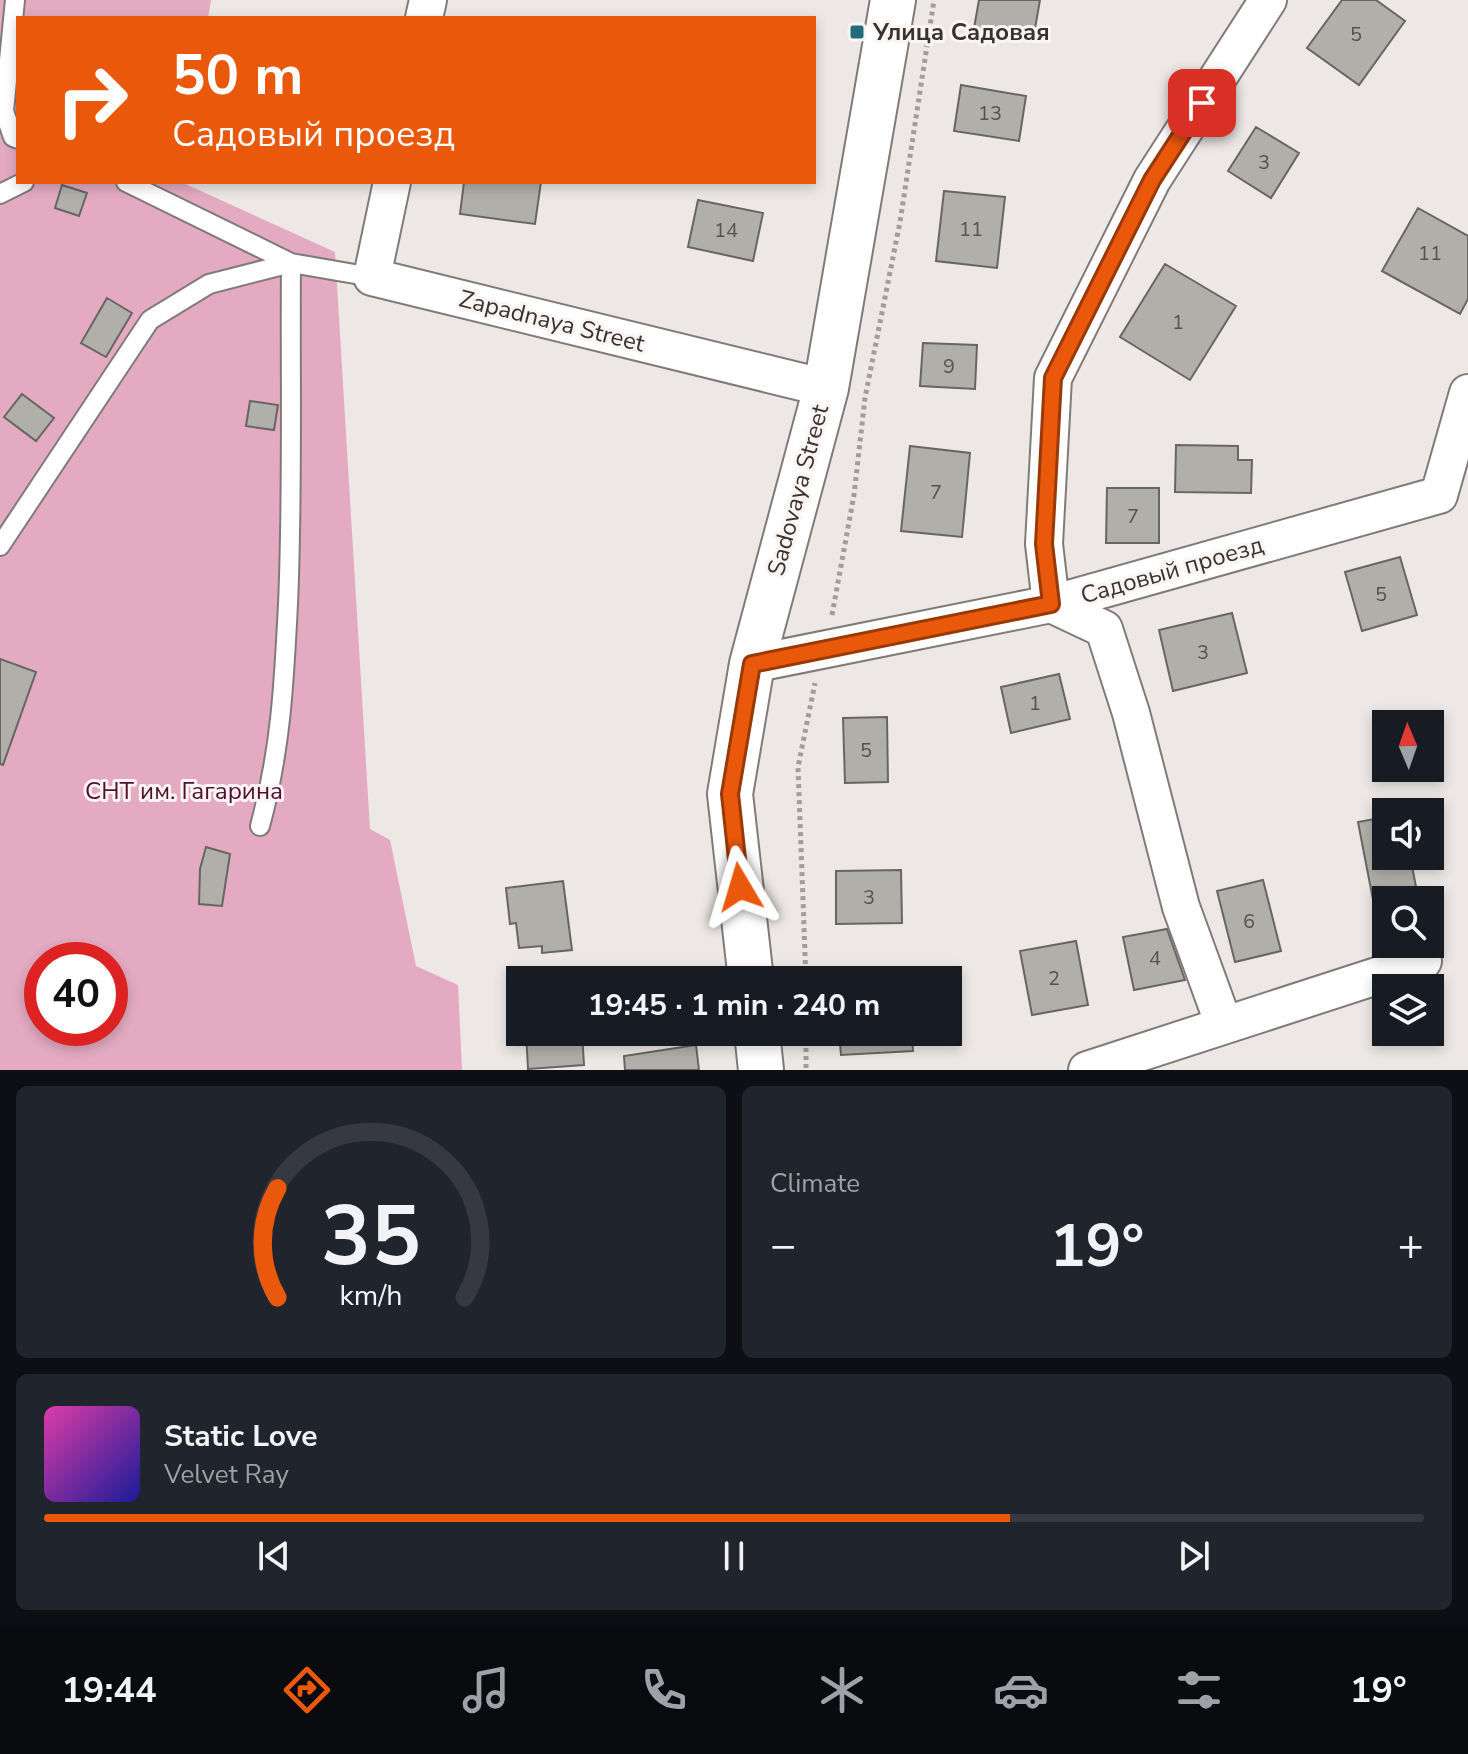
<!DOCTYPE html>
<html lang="en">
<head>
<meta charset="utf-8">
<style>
  :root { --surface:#171b24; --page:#20242c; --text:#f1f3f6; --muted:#9ea1a6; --line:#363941; --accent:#ea580c }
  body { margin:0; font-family:"Nunito Sans",sans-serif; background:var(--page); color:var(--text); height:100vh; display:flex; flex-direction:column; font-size:30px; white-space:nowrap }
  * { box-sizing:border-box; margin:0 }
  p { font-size:26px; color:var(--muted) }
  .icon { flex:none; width:44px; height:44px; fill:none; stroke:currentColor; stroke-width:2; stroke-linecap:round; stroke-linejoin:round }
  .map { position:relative; height:1070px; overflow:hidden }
  .panel { display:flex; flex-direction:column; gap:16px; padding:16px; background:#0d0f14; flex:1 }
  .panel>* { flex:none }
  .hud { position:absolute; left:16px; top:16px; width:800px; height:168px; border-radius:0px; box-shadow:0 4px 12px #0003; background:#ea580c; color:#fff; overflow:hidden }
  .needle { width:52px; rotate:358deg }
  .controls { position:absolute; left:1372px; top:710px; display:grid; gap:16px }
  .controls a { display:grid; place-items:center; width:72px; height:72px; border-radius:0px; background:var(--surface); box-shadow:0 4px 12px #0003; font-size:40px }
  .speed { position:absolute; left:24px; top:942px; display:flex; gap:16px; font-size:40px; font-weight:700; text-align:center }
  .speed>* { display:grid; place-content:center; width:104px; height:104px; border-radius:50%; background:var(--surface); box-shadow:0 4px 12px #0003; line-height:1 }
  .speed .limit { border:12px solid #d22; background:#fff; color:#111 }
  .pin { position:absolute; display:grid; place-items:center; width:68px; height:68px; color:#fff; margin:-34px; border-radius:16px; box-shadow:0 4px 12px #0006 }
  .me { position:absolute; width:88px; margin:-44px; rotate:353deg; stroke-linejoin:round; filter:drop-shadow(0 0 6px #0008) }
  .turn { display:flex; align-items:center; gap:28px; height:168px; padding:0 24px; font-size:36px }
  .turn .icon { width:104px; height:104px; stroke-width:2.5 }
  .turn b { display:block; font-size:56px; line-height:68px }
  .big { font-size:60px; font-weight:700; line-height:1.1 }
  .panel .tile { flex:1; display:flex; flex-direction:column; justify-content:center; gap:12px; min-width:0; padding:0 28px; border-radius:12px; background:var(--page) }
  .panel .dial { align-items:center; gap:0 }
  .dial svg { height:208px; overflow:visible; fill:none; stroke:var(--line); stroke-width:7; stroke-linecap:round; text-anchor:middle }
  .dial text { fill:var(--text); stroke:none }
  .song { display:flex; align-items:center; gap:24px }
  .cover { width:96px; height:96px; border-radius:12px; background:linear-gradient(135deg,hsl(320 70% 55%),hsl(240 70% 35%)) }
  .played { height:8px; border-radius:4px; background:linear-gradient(90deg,var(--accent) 70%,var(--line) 70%) }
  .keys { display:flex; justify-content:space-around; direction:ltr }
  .heat { display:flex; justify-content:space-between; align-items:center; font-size:44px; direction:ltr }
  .panel .tiles { flex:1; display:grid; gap:16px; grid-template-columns:1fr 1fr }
  .tile:last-child { grid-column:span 2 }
  .trip { position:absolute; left:506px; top:966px; width:456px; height:80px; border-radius:0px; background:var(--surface); box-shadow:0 4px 12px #0003; font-weight:700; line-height:80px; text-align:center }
  .tab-bar { display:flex; height:128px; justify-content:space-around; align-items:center; background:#090b0e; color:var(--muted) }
  .tab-bar .icon { width:56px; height:56px }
  .tab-bar .on { color:var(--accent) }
  .tab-bar b { font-size:36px; color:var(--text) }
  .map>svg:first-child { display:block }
</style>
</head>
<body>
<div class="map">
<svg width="1468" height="1070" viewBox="0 0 1468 1070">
  <rect width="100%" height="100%" fill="#ede8e5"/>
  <path fill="#e3aac2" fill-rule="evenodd" d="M 0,0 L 211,0 L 208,18 L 18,18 L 18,182 L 181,182 L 335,252 L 370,829 L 390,840 L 416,966 L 458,985 L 462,1070 L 0,1070 ZM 42,960 L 110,960 L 110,1028 L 42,1028 Z"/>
  <path fill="#b1afaa" stroke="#686662" stroke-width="2" d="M 979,0 L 1040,0 L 1033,40 L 974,28 Z
    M 1342,0 L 1376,0 L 1405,21 L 1359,85 L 1307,48 Z
    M 961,85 L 1026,96 L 1019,141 L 954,131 Z
    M 1256,127 L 1299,153 L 1271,198 L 1228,171 Z
    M 464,182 L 541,182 L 535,224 L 460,214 Z
    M 62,185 L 87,193 L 79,216 L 55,208 Z
    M 944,191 L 1005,197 L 997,268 L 936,261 Z
    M 698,200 L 763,213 L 753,261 L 688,247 Z
    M 1418,208 L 1468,236 L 1468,299 L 1460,314 L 1382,271 Z
    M 1165,264 L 1236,306 L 1190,380 L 1120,337 Z
    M 107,298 L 132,313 L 106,357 L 81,343 Z
    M 923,343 L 977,345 L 975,389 L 920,386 Z
    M 22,394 L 54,418 L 36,441 L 4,417 Z
    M 250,401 L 278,405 L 274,430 L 246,426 Z
    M 1176,445 L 1238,446 L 1238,460 L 1252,460 L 1251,493 L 1175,492 Z
    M 910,446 L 970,453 L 962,537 L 901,531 Z
    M 1107,488 L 1159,488 L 1159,543 L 1106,543 Z
    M 1400,557 L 1417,615 L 1362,631 L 1345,572 Z
    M 1232,613 L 1247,673 L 1173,691 L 1159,630 Z
    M 0,659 L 36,672 L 3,765 L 0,764 Z
    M 1059,674 L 1070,719 L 1011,733 L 1001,687 Z
    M 887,717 L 888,782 L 845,783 L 843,718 Z
    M 1386,817 L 1386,856 L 1410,856 L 1417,892 L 1386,898 L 1386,904 L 1374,905 L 1358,822 Z
    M 206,847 L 230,854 L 222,906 L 199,904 L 200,869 Z
    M 901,870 L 902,923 L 836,924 L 836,871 Z
    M 1263,880 L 1281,951 L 1235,962 L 1217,891 Z
    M 563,881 L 572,950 L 542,953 L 542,946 L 519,948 L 516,923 L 510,924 L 506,888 Z
    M 1167,929 L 1185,980 L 1134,990 L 1123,937 Z
    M 1076,941 L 1088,1005 L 1032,1015 L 1020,951 Z
    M 526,1032 L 582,1032 L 584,1065 L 528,1069 Z
    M 839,1032 L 912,1032 L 913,1051 L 841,1055 Z
    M 696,1045 L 699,1070 L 625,1070 L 624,1056 Z"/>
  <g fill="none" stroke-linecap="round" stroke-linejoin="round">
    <g stroke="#807b79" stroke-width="22">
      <path id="lane" d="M 15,0 L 4,111 L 13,137 L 18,139
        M 126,182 L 291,263 L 372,277
        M 0,194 L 24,182
        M 0,546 L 150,320 L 209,284 L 291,263 C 290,377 293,490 288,604 C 284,683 281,749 260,826"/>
    </g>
    <g stroke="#807b79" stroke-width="40">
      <path id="street" d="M 424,18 L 428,0
        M 392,182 L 372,277 L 826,388
        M 752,664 L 1051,604 L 1439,495 L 1468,393
        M 1224,1025 L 1181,907 L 1131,713 L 1104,629 L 1051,604 L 1044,544 L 1053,378 L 1152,180 L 1268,0
        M 1087,1070 L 1423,961"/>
    </g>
    <g stroke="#807b79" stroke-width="48">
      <path id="secondary" d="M 751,980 L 730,794 L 752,664 L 826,388 L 893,0
        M 757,1032 L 761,1070"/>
    </g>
    <path stroke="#a19d9b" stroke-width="5" stroke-dasharray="4 4" stroke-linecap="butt" d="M 832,615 L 854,495 L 865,398 L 900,222 L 934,0
      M 806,980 L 798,767 L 815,683
      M 806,1032 L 806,1070"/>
    <use href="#lane" stroke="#fff" stroke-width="18"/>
    <use href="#street" stroke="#fff" stroke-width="36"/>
    <use href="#secondary" stroke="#fff" stroke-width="44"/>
  </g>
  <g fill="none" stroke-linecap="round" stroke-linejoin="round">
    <g stroke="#983908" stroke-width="20">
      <path id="route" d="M 740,887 L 730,794 L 752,664 L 1051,604 L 1044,544 L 1053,378 L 1152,180 L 1202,103"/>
    </g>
    <use href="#route" stroke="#ea580c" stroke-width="14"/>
  </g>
  <rect fill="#246b78" stroke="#faf5f2" stroke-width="3" x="849" y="24" width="16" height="16" rx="4"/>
  <g text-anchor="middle" stroke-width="6" stroke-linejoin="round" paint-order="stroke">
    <g font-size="20" fill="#555351">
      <text x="1356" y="41">5</text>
      <text x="990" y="120">13</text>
      <text x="1264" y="169">3</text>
      <text x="971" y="236">11</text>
      <text x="726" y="237">14</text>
      <text x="1430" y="260">11</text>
      <text x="1178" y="329">1</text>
      <text x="949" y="373">9</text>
      <text x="936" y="499">7</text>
      <text x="1133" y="523">7</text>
      <text x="1381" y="601">5</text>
      <text x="1203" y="659">3</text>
      <text x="1035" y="710">1</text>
      <text x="866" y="757">5</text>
      <text x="869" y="904">3</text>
      <text x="1249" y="928">6</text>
      <text x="1155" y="965">4</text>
      <text x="1054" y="985">2</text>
    </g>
    <g font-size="24" font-weight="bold" fill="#363433" stroke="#faf5f2" text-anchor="start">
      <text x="873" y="40">Улица Садовая</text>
    </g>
    <g font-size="24" fill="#363433" stroke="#faf5f2">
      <text transform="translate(552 321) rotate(14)" y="8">Zapadnaya Street</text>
      <text transform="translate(798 490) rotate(-75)" y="8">Sadovaya Street</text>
      <text transform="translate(1172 570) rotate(-16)" y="8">Садовый проезд</text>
    </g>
    <g font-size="24" fill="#510d32" stroke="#faf5f2">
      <text x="184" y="799">СНТ им. Гагарина</text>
    </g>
  </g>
</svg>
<div class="controls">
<a><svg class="needle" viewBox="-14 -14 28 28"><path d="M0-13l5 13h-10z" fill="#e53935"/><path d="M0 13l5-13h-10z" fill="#9ea1a6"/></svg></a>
<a><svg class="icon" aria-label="sound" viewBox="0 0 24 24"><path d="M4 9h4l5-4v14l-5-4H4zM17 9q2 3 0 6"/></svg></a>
<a><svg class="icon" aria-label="search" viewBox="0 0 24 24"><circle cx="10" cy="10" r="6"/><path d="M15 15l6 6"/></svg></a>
<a><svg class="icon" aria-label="layers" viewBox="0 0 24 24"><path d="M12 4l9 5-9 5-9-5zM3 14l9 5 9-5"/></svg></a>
</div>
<div class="speed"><div class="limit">40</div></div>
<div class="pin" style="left:1202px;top:103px;background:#d93025"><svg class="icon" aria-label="arrive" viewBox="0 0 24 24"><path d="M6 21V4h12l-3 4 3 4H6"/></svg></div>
<svg class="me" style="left:740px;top:887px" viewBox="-20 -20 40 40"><path d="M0-17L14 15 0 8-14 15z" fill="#ea580c" stroke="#fff" stroke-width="4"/></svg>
<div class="trip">19:45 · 1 min · 240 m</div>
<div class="hud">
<div class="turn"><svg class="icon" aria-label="right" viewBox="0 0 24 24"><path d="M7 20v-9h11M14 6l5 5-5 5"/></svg><div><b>50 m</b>Садовый проезд</div></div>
</div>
</div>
<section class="panel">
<div class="tiles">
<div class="tile dial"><svg viewBox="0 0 100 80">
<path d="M14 69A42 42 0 1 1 86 69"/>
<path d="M14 69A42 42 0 0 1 14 27" stroke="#ea580c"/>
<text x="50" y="56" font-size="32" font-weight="700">35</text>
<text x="50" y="72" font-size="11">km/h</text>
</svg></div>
<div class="tile"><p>Climate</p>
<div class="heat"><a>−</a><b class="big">19°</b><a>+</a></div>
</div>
<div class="tile">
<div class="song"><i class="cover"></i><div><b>Static Love</b><p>Velvet Ray</p></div></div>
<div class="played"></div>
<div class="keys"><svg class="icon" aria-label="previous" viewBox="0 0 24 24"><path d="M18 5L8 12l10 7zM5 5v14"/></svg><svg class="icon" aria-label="pause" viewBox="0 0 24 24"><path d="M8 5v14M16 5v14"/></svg><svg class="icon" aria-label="next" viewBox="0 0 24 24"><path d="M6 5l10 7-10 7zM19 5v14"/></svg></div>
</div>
</div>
</section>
<nav class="tab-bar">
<b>19:44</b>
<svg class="icon on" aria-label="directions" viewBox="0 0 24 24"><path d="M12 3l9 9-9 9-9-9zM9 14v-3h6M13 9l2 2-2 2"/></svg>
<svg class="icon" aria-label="music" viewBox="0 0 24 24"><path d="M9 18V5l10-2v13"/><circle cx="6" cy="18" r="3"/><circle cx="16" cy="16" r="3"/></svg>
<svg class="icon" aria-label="phone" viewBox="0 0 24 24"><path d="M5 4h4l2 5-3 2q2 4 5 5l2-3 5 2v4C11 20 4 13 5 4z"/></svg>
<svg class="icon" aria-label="climate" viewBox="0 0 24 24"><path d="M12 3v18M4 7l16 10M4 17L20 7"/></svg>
<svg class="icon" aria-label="car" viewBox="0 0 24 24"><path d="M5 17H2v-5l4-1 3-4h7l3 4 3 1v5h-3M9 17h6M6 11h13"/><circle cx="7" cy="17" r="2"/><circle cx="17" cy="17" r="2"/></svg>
<svg class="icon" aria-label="filters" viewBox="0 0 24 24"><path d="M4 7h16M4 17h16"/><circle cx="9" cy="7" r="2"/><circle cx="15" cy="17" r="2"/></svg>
<b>19°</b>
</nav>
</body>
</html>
